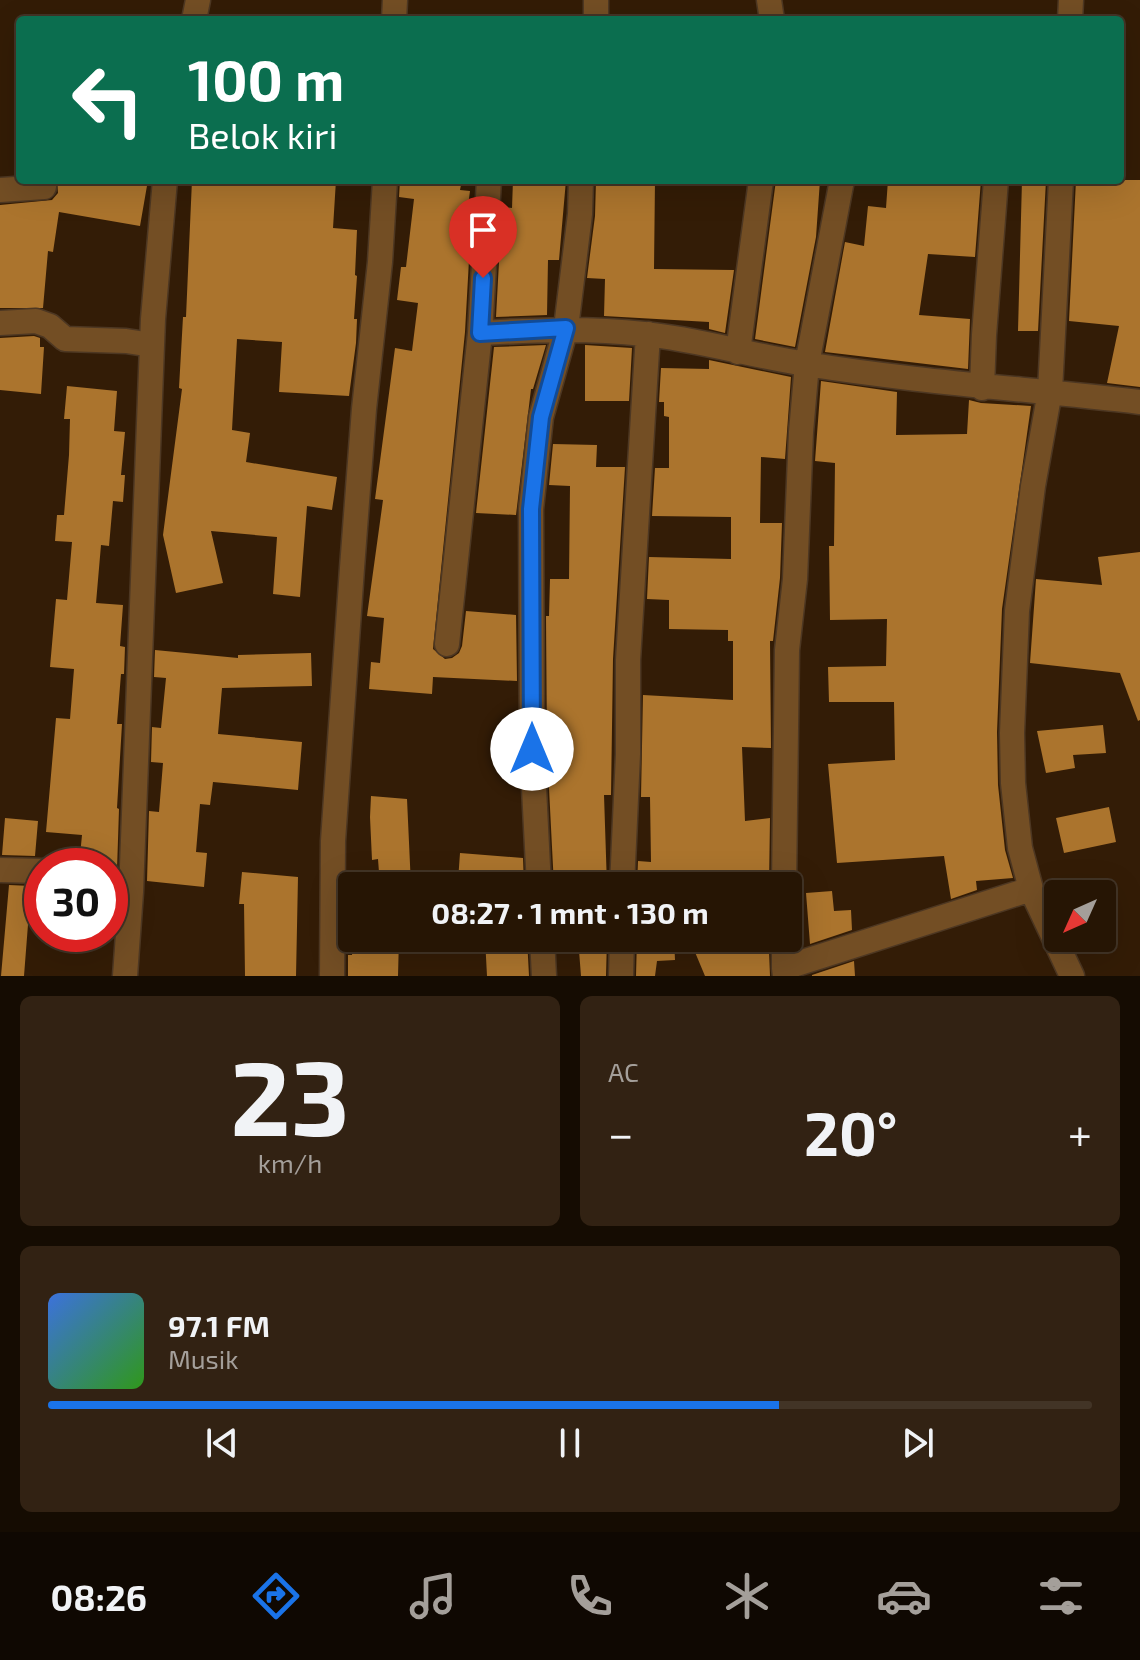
<!DOCTYPE html>
<html lang="id">
<head>
<meta charset="utf-8">
<style>
  :root { --surface:#261504; --page:#322213; --text:#f1f3f6; --muted:#a49f9a; --line:#423426; --accent:#1a73e8 }
  body { margin:0; font-family:"Exo 2",sans-serif; background:var(--page); color:var(--text); height:100vh; display:flex; flex-direction:column; font-size:30px; white-space:nowrap }
  * { box-sizing:border-box; margin:0 }
  p { font-size:26px; color:var(--muted) }
  .icon { flex:none; width:44px; height:44px; fill:none; stroke:currentColor; stroke-width:2; stroke-linecap:round; stroke-linejoin:round }
  .map { position:relative; height:976px; overflow:hidden }
  .sheet { display:flex; flex-direction:column; gap:20px; padding:20px; background:#150c02; flex:1 }
  .sheet>* { flex:none }
  .top-card { position:absolute; left:16px; top:16px; width:1108px; height:168px; border-radius:8px; box-shadow:0 8px 32px #0002,0 0 0 2px var(--line); background:#0b6e4f; color:#fff; overflow:hidden }
  .needle { width:52px; rotate:225deg }
  .fabs { position:absolute; left:1044px; top:880px; display:grid; gap:16px }
  .fabs a { display:grid; place-items:center; width:72px; height:72px; border-radius:8px; background:var(--surface); box-shadow:0 8px 32px #0002,0 0 0 2px var(--line); font-size:40px }
  .speed { position:absolute; left:24px; top:848px; display:flex; gap:16px; font-size:40px; font-weight:700; text-align:center }
  .speed>* { display:grid; place-content:center; width:104px; height:104px; border-radius:50%; background:var(--surface); box-shadow:0 8px 32px #0002,0 0 0 2px var(--line); line-height:1 }
  .speed .limit { border:12px solid #d22; background:#fff; color:#111 }
  .pin { position:absolute; display:grid; place-items:center; width:68px; height:68px; color:#fff; margin:-82px -34px; border-radius:50% 50% 50% 0; rotate:-45deg; box-shadow:0 0 8px #0007 }
  .pin .icon { rotate:45deg }
  .me { position:absolute; width:88px; margin:-44px; rotate:0deg; stroke-linejoin:round; filter:drop-shadow(0 0 6px #0008) }
  .turn { display:flex; align-items:center; gap:28px; height:168px; padding:0 40px; font-size:36px }
  .turn .icon { width:104px; height:104px; stroke-width:2.5 }
  .turn b { display:block; font-size:56px; line-height:68px }
  .big { font-size:60px; font-weight:700; line-height:1.1 }
  .sheet .tile { flex:1; display:flex; flex-direction:column; justify-content:center; gap:12px; min-width:0; padding:0 28px; border-radius:12px; background:var(--page) }
  .sheet .dial { align-items:center; gap:0 }
  .dial b { font-size:104px; line-height:1 }
  .song { display:flex; align-items:center; gap:24px }
  .cover { width:96px; height:96px; border-radius:12px; background:linear-gradient(135deg,hsl(220 70% 55%),hsl(110 70% 35%)) }
  .played { height:8px; border-radius:4px; background:linear-gradient(90deg,var(--accent) 70%,var(--line) 70%) }
  .keys { display:flex; justify-content:space-around; direction:ltr }
  .heat { display:flex; justify-content:space-between; align-items:center; font-size:44px; direction:ltr }
  .sheet .tiles { flex:1; display:grid; gap:20px; grid-template-columns:1fr 1fr }
  .tile:last-child { grid-column:span 2 }
  .trip { position:absolute; left:338px; top:872px; width:464px; height:80px; border-radius:8px; background:var(--surface); box-shadow:0 8px 32px #0002,0 0 0 2px var(--line); font-weight:700; line-height:80px; text-align:center }
  .tabs { display:flex; height:128px; justify-content:space-around; align-items:center; background:#0f0802; color:var(--muted) }
  .tabs .icon { width:56px; height:56px }
  .tabs .selected { color:var(--accent) }
  .tabs b { font-size:36px; color:var(--text) }
  .map>svg:first-child { display:block }
</style>
</head>
<body>
<div class="map">
<svg width="1140" height="976" viewBox="0 0 1140 976">
  <rect width="100%" height="100%" fill="#331c06"/>
  <path fill="#ab742d" d="M 57,180 L 148,180 L 140,226 L 59,212 L 53,252 L 48,251 L 43,308 L 0,308 L 0,205 L 52,200 L 58,193 Z
    M 192,180 L 336,180 L 333,228 L 357,230 L 355,275 L 357,276 L 354,319 L 357,319 L 356,343 L 349,396 L 279,392 L 282,342 L 237,339 L 232,430 L 250,433 L 246,462 L 337,477 L 332,510 L 307,506 L 300,597 L 273,594 L 277,537 L 211,531 L 223,583 L 176,593 L 163,535 L 182,389 L 179,388 L 183,317 L 186,317 Z
    M 400,180 L 462,180 L 460,190 L 470,191 L 468,206 L 472,206 L 465,332 L 433,649 L 445,659 L 452,658 L 459,653 L 462,646 L 466,611 L 516,615 L 517,681 L 433,677 L 432,694 L 369,689 L 371,662 L 380,663 L 384,618 L 367,616 L 383,500 L 375,499 L 395,348 L 412,351 L 418,303 L 397,300 L 401,267 L 406,267 L 414,199 L 399,197 Z
    M 513,180 L 566,180 L 559,260 L 548,260 L 547,315 L 496,317 L 502,207 L 512,208 Z
    M 596,180 L 655,180 L 654,269 L 734,270 L 725,333 L 709,329 L 709,322 L 604,316 L 605,279 L 587,278 L 595,216 Z
    M 776,180 L 820,180 L 816,237 L 795,347 L 755,339 Z
    M 888,180 L 981,180 L 975,257 L 928,254 L 919,315 L 970,319 L 968,369 L 825,352 L 845,242 L 864,246 L 868,206 L 886,208 Z
    M 1022,180 L 1046,180 L 1038,331 L 1018,331 Z
    M 1076,180 L 1140,180 L 1140,387 L 1107,383 L 1119,326 L 1069,321 Z
    M 34,336 L 40,338 L 40,347 L 44,347 L 41,394 L 0,390 L 0,338 Z
    M 546,345 L 533,389 L 531,389 L 516,515 L 476,513 L 494,347 Z
    M 585,345 L 632,348 L 629,401 L 585,401 Z
    M 709,360 L 791,377 L 785,459 L 761,457 L 760,523 L 782,523 L 780,578 L 773,641 L 770,641 L 771,748 L 742,747 L 745,821 L 770,818 L 769,886 L 637,886 L 638,861 L 651,862 L 650,797 L 641,797 L 643,695 L 733,700 L 733,641 L 728,641 L 728,630 L 669,629 L 669,600 L 647,599 L 649,557 L 731,559 L 731,517 L 652,516 L 655,468 L 669,468 L 669,417 L 664,416 L 664,402 L 659,402 L 661,368 L 709,369 Z
    M 821,381 L 897,392 L 896,435 L 967,434 L 969,400 L 981,403 L 1031,406 L 1002,609 L 997,732 L 998,785 L 1005,850 L 1013,878 L 976,881 L 977,890 L 951,899 L 944,856 L 837,863 L 828,764 L 895,760 L 894,702 L 829,702 L 828,667 L 886,666 L 887,619 L 830,620 L 829,546 L 834,546 L 835,463 L 815,461 Z
    M 67,386 L 117,391 L 114,431 L 125,432 L 121,475 L 125,475 L 123,502 L 113,501 L 109,546 L 101,545 L 96,603 L 123,605 L 120,646 L 125,647 L 124,674 L 121,674 L 117,724 L 122,724 L 117,808 L 119,809 L 117,870 L 110,870 L 110,866 L 79,866 L 82,835 L 46,832 L 56,718 L 70,719 L 74,669 L 50,667 L 56,599 L 67,600 L 72,542 L 55,541 L 57,515 L 64,515 L 69,455 L 70,419 L 64,419 Z
    M 553,444 L 597,445 L 596,467 L 625,467 L 613,659 L 611,795 L 604,795 L 607,886 L 554,886 L 547,749 L 546,616 L 549,616 L 550,579 L 569,579 L 570,486 L 549,485 Z
    M 1140,552 L 1140,720 L 1138,721 L 1120,673 L 1030,663 L 1036,579 L 1102,585 L 1098,557 Z
    M 155,650 L 238,658 L 238,655 L 311,653 L 312,686 L 222,688 L 218,734 L 302,742 L 298,790 L 213,782 L 210,805 L 200,804 L 196,852 L 207,853 L 204,887 L 147,881 L 149,811 L 159,812 L 163,763 L 151,762 L 152,727 L 161,728 L 166,678 L 154,677 Z
    M 1103,725 L 1106,753 L 1073,755 L 1075,768 L 1046,773 L 1037,731 Z
    M 371,796 L 407,799 L 411,886 L 380,886 L 378,859 L 372,860 L 370,817 Z
    M 1109,807 L 1116,842 L 1064,853 L 1056,818 Z
    M 5,818 L 38,821 L 35,856 L 2,855 Z
    M 460,853 L 523,858 L 524,886 L 494,886 L 494,884 L 458,881 Z
    M 242,872 L 298,877 L 296,976 L 245,976 L 244,904 L 239,904 Z
    M 9,885 L 31,886 L 24,976 L 1,976 Z
    M 832,891 L 834,911 L 851,910 L 852,930 L 810,944 L 806,893 Z
    M 353,938 L 399,938 L 398,976 L 348,976 L 348,955 L 352,955 Z
    M 485,938 L 527,938 L 529,976 L 487,976 Z
    M 578,938 L 607,938 L 606,976 L 581,976 Z
    M 637,938 L 674,938 L 675,960 L 657,961 L 655,976 L 636,976 Z
    M 708,938 L 763,938 L 769,951 L 770,976 L 705,976 L 692,945 Z
    M 854,961 L 855,976 L 812,976 L 812,975 Z"/>
  <g fill="none" stroke-linecap="round" stroke-linejoin="round">
    <g stroke="#4d3722" stroke-width="27">
      <path id="street" d="M 596,0 L 596,20
        M 769,0 L 772,20
        M 194,20 L 198,0
        M 394,20 L 395,0
        M 1070,20 L 1071,0
        M 0,190 L 44,187
        M 0,323 L 36,321 L 50,326 L 65,339 L 126,341 L 152,345
        M 480,333 C 536,330 587,328 644,334 C 698,339 752,356 806,364 C 917,382 1029,389 1140,402
        M 738,352 L 761,180
        M 982,388 L 984,335 L 996,180
        M 447,644 L 480,333 L 489,180
        M 0,870 L 42,871
        M 539,886 L 532,749 L 531,509 L 541,417 L 566,328 L 580,214 L 581,180
        M 622,886 L 628,754 L 628,660 L 648,334
        M 784,886 L 787,650 L 795,579 L 801,432 L 807,364 L 842,180
        M 1031,889 L 1072,976
        M 542,938 L 544,976
        M 784,968 L 784,938
        M 125,976 L 131,892 L 153,319 L 165,180
        M 332,976 L 333,841 L 352,568 L 364,409 L 380,262 L 385,180
        M 621,976 L 622,938
        M 785,976 L 784,968 L 1031,889 L 1020,848 L 1013,783 L 1012,733 L 1017,611 L 1033,486 L 1050,391 L 1061,180"/>
    </g>
    <use href="#street" stroke="#734e24" stroke-width="24"/>
  </g>
  <g fill="none" stroke-linecap="round" stroke-linejoin="round">
    <g stroke="#114b97" stroke-width="20">
      <path id="route" d="M 483,278 L 480,333 L 566,328 L 541,417 L 531,509 L 532,749"/>
    </g>
    <use href="#route" stroke="#1a73e8" stroke-width="14"/>
  </g>
</svg>
<div class="fabs">
<a><svg class="needle" viewBox="-14 -14 28 28"><path d="M0-13l5 13h-10z" fill="#e53935"/><path d="M0 13l5-13h-10z" fill="#a49f9a"/></svg></a>
</div>
<div class="speed"><div class="limit">30</div></div>
<div class="pin" style="left:483px;top:278px;background:#d93025"><svg class="icon" aria-label="arrive" viewBox="0 0 24 24"><path d="M6 21V4h12l-3 4 3 4H6"/></svg></div>
<svg class="me" style="left:532px;top:749px" viewBox="-20 -20 40 40"><circle r="19" fill="#fff"/><path d="M0-13L10 11 0 6-10 11z" fill="#1a73e8"/></svg>
<div class="trip">08:27 · 1 mnt · 130 m</div>
<div class="top-card">
<div class="turn"><svg class="icon" aria-label="left" viewBox="0 0 24 24"><path d="M17 20v-9H6M10 6l-5 5 5 5"/></svg><div><b>100 m</b>Belok kiri</div></div>
</div>
</div>
<section class="sheet">
<div class="tiles">
<div class="tile dial"><b>23</b><p>km/h</p></div>
<div class="tile"><p>AC</p>
<div class="heat"><a>−</a><b class="big">20°</b><a>+</a></div>
</div>
<div class="tile">
<div class="song"><i class="cover"></i><div><b>97.1 FM</b><p>Musik</p></div></div>
<div class="played"></div>
<div class="keys"><svg class="icon" aria-label="previous" viewBox="0 0 24 24"><path d="M18 5L8 12l10 7zM5 5v14"/></svg><svg class="icon" aria-label="pause" viewBox="0 0 24 24"><path d="M8 5v14M16 5v14"/></svg><svg class="icon" aria-label="next" viewBox="0 0 24 24"><path d="M6 5l10 7-10 7zM19 5v14"/></svg></div>
</div>
</div>
</section>
<nav class="tabs">
<b>08:26</b>
<svg class="icon selected" aria-label="directions" viewBox="0 0 24 24"><path d="M12 3l9 9-9 9-9-9zM9 14v-3h6M13 9l2 2-2 2"/></svg>
<svg class="icon" aria-label="music" viewBox="0 0 24 24"><path d="M9 18V5l10-2v13"/><circle cx="6" cy="18" r="3"/><circle cx="16" cy="16" r="3"/></svg>
<svg class="icon" aria-label="phone" viewBox="0 0 24 24"><path d="M5 4h4l2 5-3 2q2 4 5 5l2-3 5 2v4C11 20 4 13 5 4z"/></svg>
<svg class="icon" aria-label="climate" viewBox="0 0 24 24"><path d="M12 3v18M4 7l16 10M4 17L20 7"/></svg>
<svg class="icon" aria-label="car" viewBox="0 0 24 24"><path d="M5 17H2v-5l4-1 3-4h7l3 4 3 1v5h-3M9 17h6M6 11h13"/><circle cx="7" cy="17" r="2"/><circle cx="17" cy="17" r="2"/></svg>
<svg class="icon" aria-label="filters" viewBox="0 0 24 24"><path d="M4 7h16M4 17h16"/><circle cx="9" cy="7" r="2"/><circle cx="15" cy="17" r="2"/></svg>
</nav>
</body>
</html>
